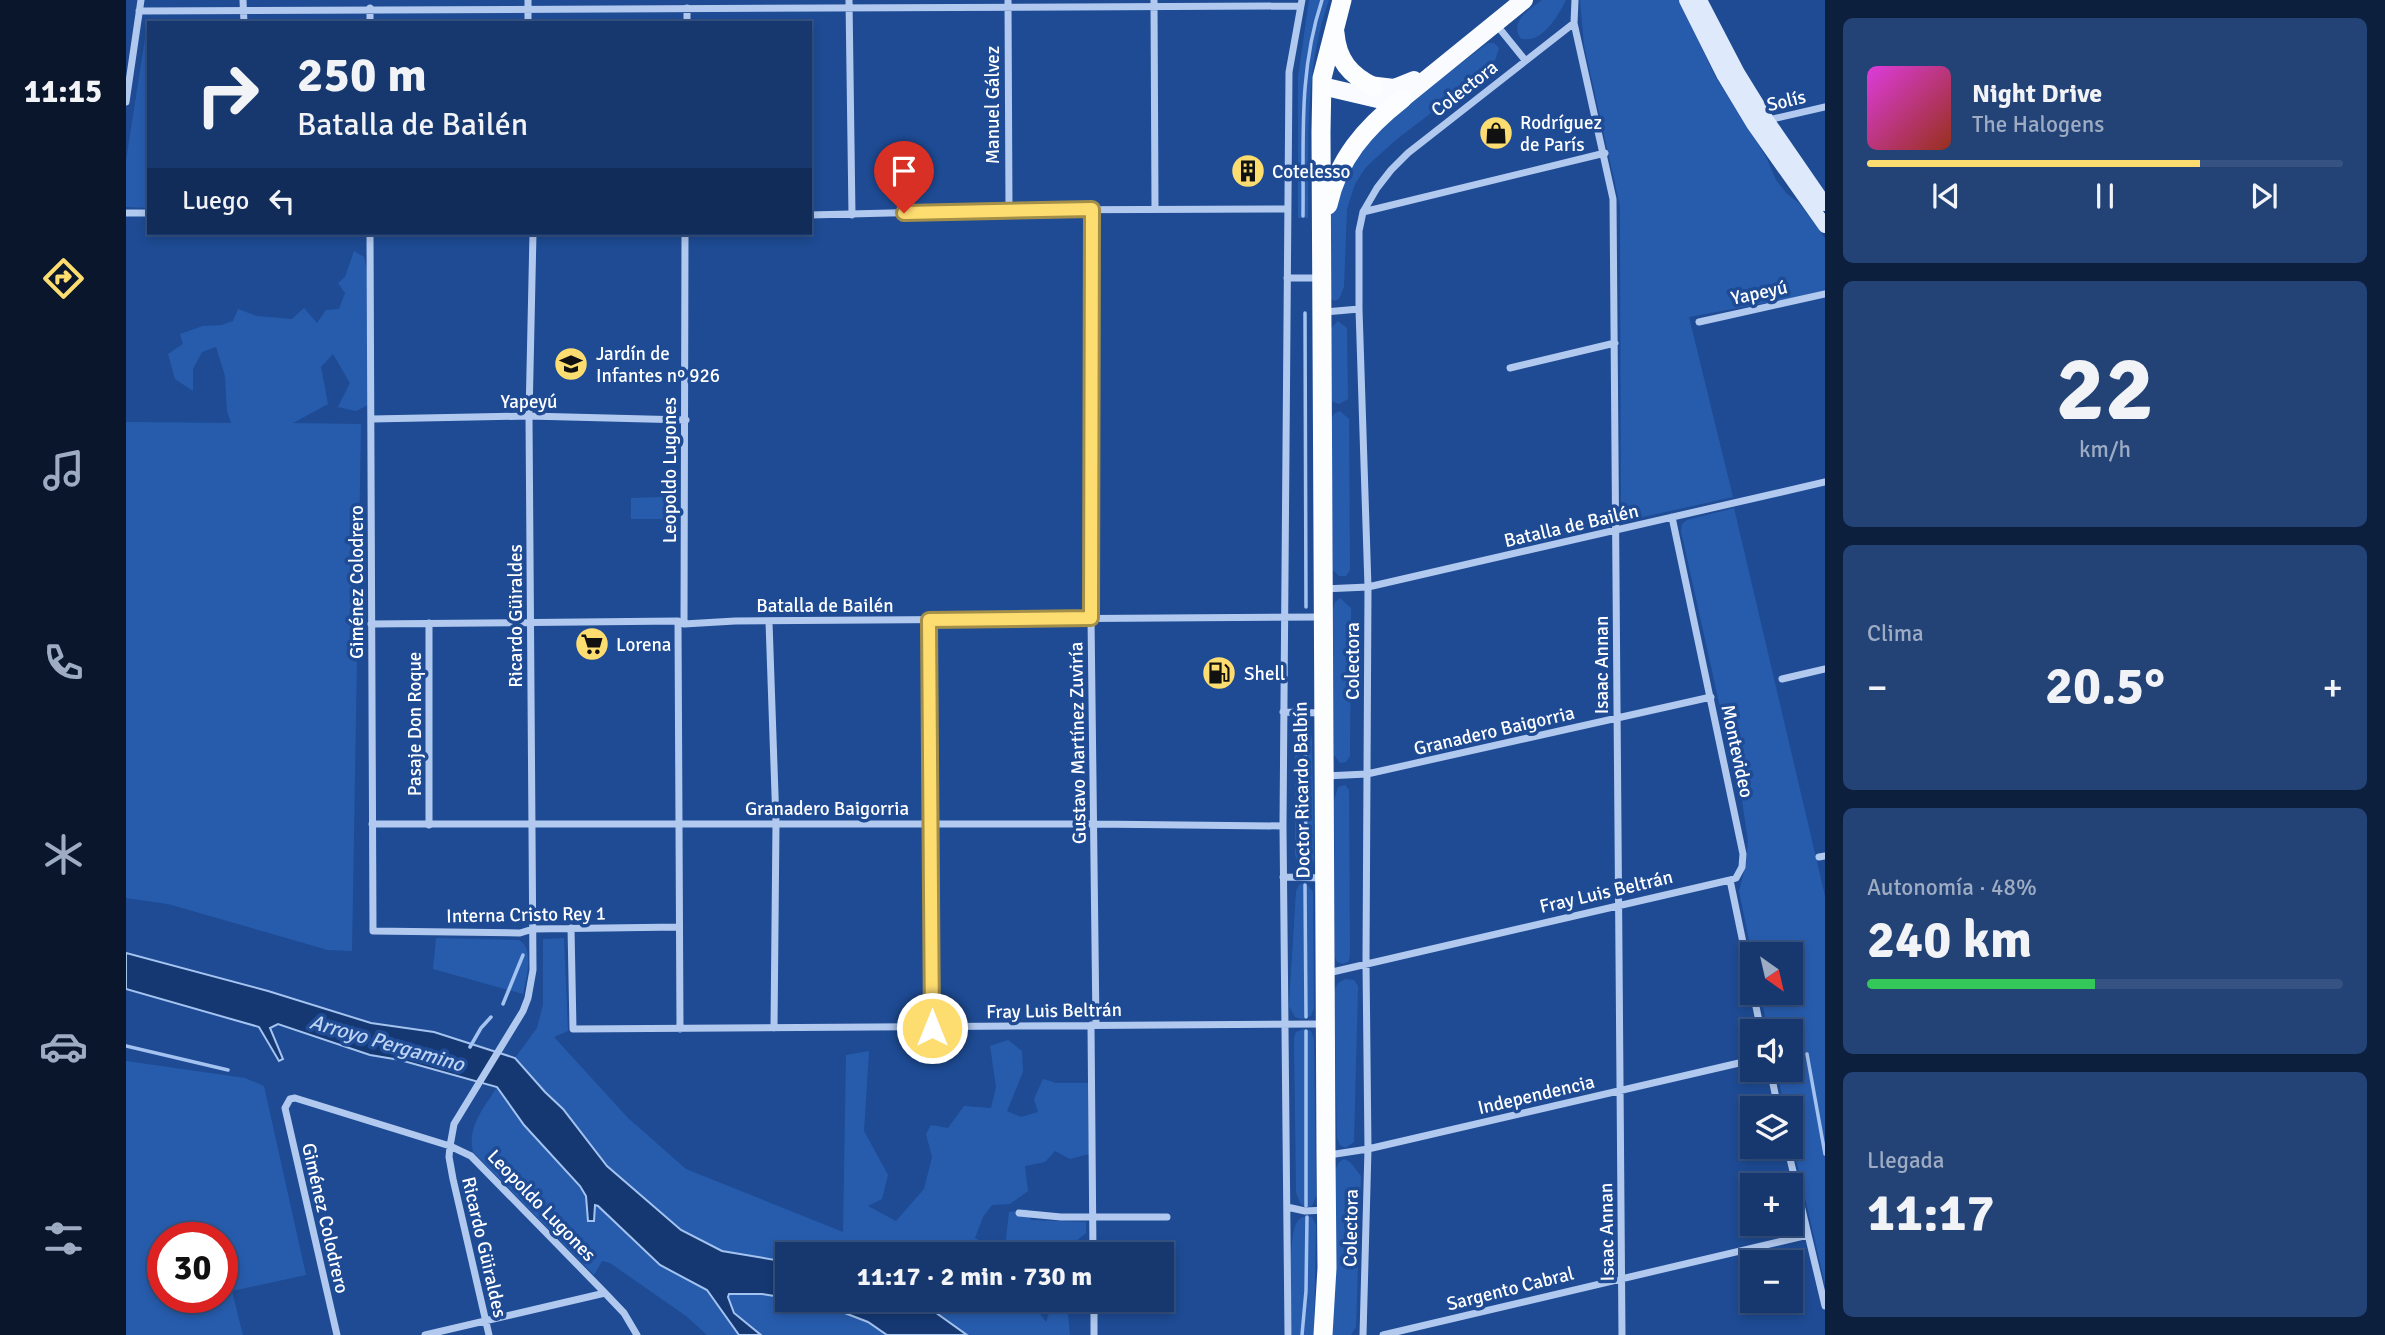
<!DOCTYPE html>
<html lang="es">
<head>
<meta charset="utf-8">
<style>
  :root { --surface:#16386f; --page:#234377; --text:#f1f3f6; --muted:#9eacc3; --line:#355282; --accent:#fddc70 }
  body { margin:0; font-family:Signika,sans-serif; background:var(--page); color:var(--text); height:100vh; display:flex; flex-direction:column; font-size:26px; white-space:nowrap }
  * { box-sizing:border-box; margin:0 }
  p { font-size:23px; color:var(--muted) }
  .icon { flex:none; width:38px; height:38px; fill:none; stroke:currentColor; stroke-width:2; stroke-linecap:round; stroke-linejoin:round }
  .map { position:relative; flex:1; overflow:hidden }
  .side { display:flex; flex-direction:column; gap:18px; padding:18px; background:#0c1f3d; width:560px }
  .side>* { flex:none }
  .hud { position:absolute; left:21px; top:21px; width:665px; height:214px; border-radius:0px; box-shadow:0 4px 10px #0003,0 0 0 2px var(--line); background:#16386f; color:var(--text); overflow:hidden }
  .needle { width:46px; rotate:146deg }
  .fabs { position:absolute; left:1614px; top:942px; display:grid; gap:14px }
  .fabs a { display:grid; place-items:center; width:63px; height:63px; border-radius:0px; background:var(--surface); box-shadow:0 4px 10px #0003,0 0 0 2px var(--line); font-size:35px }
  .speed { position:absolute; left:21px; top:1222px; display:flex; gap:14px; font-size:35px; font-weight:700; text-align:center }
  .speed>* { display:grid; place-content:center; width:91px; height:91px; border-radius:50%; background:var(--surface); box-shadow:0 4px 10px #0003,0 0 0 2px var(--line); line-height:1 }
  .speed .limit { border:10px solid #d22; background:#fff; color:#111 }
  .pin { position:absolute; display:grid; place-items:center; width:60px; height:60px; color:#fff; margin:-72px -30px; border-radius:50% 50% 50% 0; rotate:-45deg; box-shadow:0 0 7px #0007 }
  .pin .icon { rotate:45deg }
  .me { position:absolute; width:77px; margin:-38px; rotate:0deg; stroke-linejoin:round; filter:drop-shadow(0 0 5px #0008) }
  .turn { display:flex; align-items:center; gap:24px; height:147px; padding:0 35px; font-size:32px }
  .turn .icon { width:91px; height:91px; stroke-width:2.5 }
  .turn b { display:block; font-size:49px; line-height:60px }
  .then { display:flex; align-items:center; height:66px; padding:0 35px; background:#0003; gap:14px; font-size:26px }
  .big { font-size:52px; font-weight:800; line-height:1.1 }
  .side .card { flex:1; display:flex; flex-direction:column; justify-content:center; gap:10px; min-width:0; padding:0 24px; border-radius:10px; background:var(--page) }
  .side .dial { align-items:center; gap:0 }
  .dial b { font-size:91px; line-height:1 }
  .song { display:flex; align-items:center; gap:21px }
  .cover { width:84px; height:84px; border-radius:10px; background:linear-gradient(135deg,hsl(300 70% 55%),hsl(10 70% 35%)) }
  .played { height:7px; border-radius:4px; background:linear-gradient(90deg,var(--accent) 70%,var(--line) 70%) }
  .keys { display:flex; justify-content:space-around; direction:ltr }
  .heat { display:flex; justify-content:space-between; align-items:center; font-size:38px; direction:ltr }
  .charge { height:10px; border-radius:5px; background:linear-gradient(90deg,#34c759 48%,var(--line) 0) }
  .trip { position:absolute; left:649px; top:1242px; width:399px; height:70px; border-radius:0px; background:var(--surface); box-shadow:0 4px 10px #0003,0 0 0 2px var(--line); font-weight:800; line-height:70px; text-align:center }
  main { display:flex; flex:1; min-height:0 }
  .dock { display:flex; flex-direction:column; width:126px; justify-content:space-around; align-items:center; background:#09162c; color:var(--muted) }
  .dock .icon { width:49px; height:49px }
  .dock .selected { color:var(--accent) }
  .dock b { font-size:32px; color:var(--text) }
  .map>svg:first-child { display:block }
</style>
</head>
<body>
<main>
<nav class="dock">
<b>11:15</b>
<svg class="icon selected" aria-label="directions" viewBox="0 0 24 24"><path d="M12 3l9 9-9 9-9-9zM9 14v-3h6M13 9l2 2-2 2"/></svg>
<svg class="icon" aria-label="music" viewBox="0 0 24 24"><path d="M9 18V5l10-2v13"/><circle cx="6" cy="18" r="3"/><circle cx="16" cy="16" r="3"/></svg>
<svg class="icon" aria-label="phone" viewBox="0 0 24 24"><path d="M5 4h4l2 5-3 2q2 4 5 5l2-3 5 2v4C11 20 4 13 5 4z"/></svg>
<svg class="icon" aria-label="climate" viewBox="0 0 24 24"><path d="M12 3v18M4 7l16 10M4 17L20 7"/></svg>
<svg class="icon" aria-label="car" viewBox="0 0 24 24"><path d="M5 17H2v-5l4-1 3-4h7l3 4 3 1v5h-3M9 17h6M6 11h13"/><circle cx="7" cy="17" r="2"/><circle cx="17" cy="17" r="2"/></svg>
<svg class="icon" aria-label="filters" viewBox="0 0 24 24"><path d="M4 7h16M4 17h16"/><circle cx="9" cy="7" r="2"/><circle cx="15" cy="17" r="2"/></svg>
</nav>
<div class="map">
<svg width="1699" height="1335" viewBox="0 0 1699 1335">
  <rect width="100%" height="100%" fill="#1e4b94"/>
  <path fill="#275cad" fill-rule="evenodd" d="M 1183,0 L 1203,0 C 1178,70 1183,145 1182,218 L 1172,218 L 1172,77 Z
    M 1416,0 L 1440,0 C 1432,16 1415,46 1394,38 C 1384,20 1403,10 1416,0 Z
    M 1454,0 L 1553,0 L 1590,78 L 1640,157 L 1650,180 L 1661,194 L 1673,203 L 1699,238 L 1699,292 L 1563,317 L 1607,497 L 1499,521 L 1495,514 L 1494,206 L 1458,45 Z
    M 21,25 L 23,25 L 23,208 L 0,207 L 0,161 Z
    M 1362,43 L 1368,43 L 1373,48 L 1370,58 L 1364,68 L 1271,139 L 1240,167 L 1229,184 L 1221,209 L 1218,287 L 1213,299 L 1209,301 L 1205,299 L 1203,219 L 1209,197 L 1225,159 L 1289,97 Z
    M 228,251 L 238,257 L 243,280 L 242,405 L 230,411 L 212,407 L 224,383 L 207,354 L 195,367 L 202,404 L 167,423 L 235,424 L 226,951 L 202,950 L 42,904 L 0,898 L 0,422 L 105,423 L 101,411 L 99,376 L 90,347 L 76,352 L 67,369 L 67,391 L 49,379 L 42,354 L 57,344 L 54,334 L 77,326 L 96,325 L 107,321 L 112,309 L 131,316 L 166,319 L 178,308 L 191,323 L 200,310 L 213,309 L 219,293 L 212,283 L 219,277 Z
    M 1212,321 L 1221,328 L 1221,336 L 1222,399 L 1213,404 L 1207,402 L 1204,397 L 1205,328 Z
    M 1214,411 L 1223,419 L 1224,570 L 1220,576 L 1213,576 L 1207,570 L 1205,418 L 1209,413 Z
    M 538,497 L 538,519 L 505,519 L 505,498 Z
    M 1608,508 L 1699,896 L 1699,1284 L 1664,1133 L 1664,1108 L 1659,1108 L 1650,1069 L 1664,1069 L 1664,1031 L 1642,1031 L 1634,992 L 1664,992 L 1664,954 L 1626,954 L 1613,891 L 1620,864 L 1622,841 L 1615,794 L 1602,743 L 1555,531 L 1556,524 L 1561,520 Z
    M 1214,598 L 1225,608 L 1224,756 L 1220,762 L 1214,763 L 1208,755 L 1207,610 L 1209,602 Z
    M 1175,723 L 1180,723 L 1186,738 L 1188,861 L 1183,872 L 1179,872 L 1173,867 L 1169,855 L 1169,748 L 1170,731 Z
    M 1219,785 L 1223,790 L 1224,955 L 1223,961 L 1217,964 L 1211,962 L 1209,956 L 1208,801 L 1212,787 Z
    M 1179,882 L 1187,892 L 1188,1008 L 1185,1016 L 1176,1019 L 1169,1017 L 1163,1006 L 1170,891 L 1173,885 Z
    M 310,938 L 393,940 C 409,949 400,978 397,994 L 307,969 Z
    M 438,938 L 442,1031 L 428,1037 L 502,1118 L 560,1169 L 717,1232 L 720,1055 L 743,1051 L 738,1131 L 762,1175 L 756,1199 L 742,1206 L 770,1221 L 798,1189 L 806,1157 L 800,1134 L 805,1125 L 822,1128 L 838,1106 L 865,1108 L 870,1087 L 864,1046 L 882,1040 L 896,1051 L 897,1072 L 881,1111 L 895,1117 L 912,1112 L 908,1099 L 917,1079 L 930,1083 L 962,1083 L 963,1154 L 944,1159 L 929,1151 L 919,1162 L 899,1166 L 902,1191 L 884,1204 L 866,1205 L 857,1217 L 849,1238 L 869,1248 L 879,1247 L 883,1212 L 901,1209 L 905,1220 L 960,1222 L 960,1233 L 948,1243 L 905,1246 L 902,1255 L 662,1255 L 661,1262 L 596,1251 L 555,1230 L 481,1166 L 437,1109 L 419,1092 L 389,1058 L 411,1028 L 417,1005 L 417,939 Z
    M 1219,979 L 1228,980 L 1232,986 L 1228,1142 L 1219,1148 L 1214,1145 L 1211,1138 L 1208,991 L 1212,983 Z
    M 1178,1029 L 1185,1031 L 1188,1039 L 1190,1196 L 1186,1206 L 1180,1208 L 1174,1203 L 1170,1192 L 1168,1038 L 1170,1032 Z
    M 0,1061 L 119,1078 L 138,1086 L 180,1275 L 106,1291 L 117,1335 L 0,1335 ZM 37,1237 L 96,1237 L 96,1297 L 37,1297 Z
    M 371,1087 L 398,1125 L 454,1186 L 460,1196 L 463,1221 L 469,1205 L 472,1206 L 534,1265 L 581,1290 L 613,1335 L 581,1335 L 560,1316 L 484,1263 L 476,1261 L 468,1275 L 347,1152 C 341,1126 358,1108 371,1087 Z
    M 1218,1159 L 1224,1162 L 1235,1176 L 1230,1327 L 1225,1335 L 1206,1335 L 1210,1168 L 1213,1162 Z
    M 1180,1216 L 1186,1217 L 1190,1225 L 1188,1335 L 1166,1335 C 1166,1312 1161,1239 1171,1222 C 1174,1218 1175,1218 1180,1216 Z
    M 603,1294 L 636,1294 L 661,1298 L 662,1300 L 685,1300 L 700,1305 L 742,1322 L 761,1335 L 635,1335 L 608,1313 L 602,1297 Z
    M 792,1300 L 894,1300 L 903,1312 L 914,1314 L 920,1322 L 926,1305 L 931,1300 L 936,1300 L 942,1314 L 944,1335 L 841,1335 Z"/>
  <path fill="#153873" stroke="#a4c3f0" stroke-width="2" d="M 0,953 L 142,991 L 245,1023 L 308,1032 L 389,1058 L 419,1092 L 437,1109 L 481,1166 L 555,1230 L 596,1251 L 661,1262 L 661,1298 L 636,1294 L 603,1294 L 602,1297 L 608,1313 L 635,1335 L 613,1335 L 581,1290 L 534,1265 L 472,1206 L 469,1205 L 468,1221 L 462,1221 L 460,1196 L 454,1186 L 398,1125 L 371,1087 L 274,1060 L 244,1055 L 152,1024 L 144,1028 L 157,1059 L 153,1061 L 133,1027 L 0,989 Z
    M 685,1300 L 792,1300 L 841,1335 L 761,1335 L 742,1322 Z"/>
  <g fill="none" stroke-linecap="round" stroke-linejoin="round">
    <path stroke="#a4c3f0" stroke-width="3.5" d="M 1177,216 C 1178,140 1172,73 1196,0
      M 1179,313 L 1180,607
      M 1176,726 L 1179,736 L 1180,867
      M 1179,885 L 1180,1017
      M 377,1004 L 397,955
      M 1180,1031 L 1180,1206
      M 0,1046 L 102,1070
      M 344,1047 L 355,1028 L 365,1017
      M 1681,1054 L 1699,1154
      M 1176,1335 L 1180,1291 L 1181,1217"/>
    <path stroke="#b1c9ef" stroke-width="7" d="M 117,0 L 118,23
      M 402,0 L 402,23
      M 723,0 L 726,215
      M 882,0 L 883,210
      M 1028,0 L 1029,209
      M 1449,0 L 1448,23 L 1487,199 L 1496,1335
      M 561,8 L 561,23
      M 13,11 L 1174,6
      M 244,23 L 244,8
      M 1369,23 L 1399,60
      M 0,102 L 15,0
      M 1642,120 L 1699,107
      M 966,209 L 965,618 L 970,1025
      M 1237,212 L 1479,153
      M 0,213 L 23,213
      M 684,215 L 883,210 L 1162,209
      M 244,233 L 247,931 L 394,933 L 407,929 L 553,927
      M 1161,278 L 1193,278
      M 1199,312 L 1233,309
      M 1573,322 L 1699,294
      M 1384,368 L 1489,343
      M 246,419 L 403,416 L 560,420
      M 1546,517 L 1617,854 L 1616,867 L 1610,878 L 1604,880 L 1626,986
      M 1197,589 L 1242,587 L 1699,482
      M 803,620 L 806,1028
      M 552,621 L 554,1029
      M 643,622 L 650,823 L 648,1028
      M 245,624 L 552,621 L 558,624 L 609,621 L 1196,617
      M 558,624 L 559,233
      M 1656,679 L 1699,669
      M 1157,712 L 1196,713
      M 1199,776 L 1241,774 L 1585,697
      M 246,824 L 968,824 L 1157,826
      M 303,825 L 303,623
      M 1693,857 L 1699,856
      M 1157,877 L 1198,878
      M 445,928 L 447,1029 L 1199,1024
      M 1202,973 L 1604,880
      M 1627,992 L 1635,1031
      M 965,1025 L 967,1255
      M 1644,1069 L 1652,1108
      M 1661,1146 L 1699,1306
      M 1203,1155 L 1242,1149 L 1626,1060
      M 1161,1207 L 1179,1211 L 1200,1210
      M 893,1213 L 935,1217 L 1041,1217
      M 968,1300 L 968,1335
      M 1162,1334 L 1157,826 L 1163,72 L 1176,0
      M 211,1335 L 159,1108 L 164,1099 L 169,1098 L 324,1146 L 345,1156 L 479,1293 L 498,1313 L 511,1335
      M 299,1335 L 479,1293
      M 363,1335 L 327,1179 L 323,1157 L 324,1146 L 328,1124 L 397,1011 L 402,998 L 407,970 L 403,416 L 407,233
      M 1237,1335 L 1242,1149 L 1240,963 L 1242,587 L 1233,309 L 1233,231 L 1237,212 L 1251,188 L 1265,170 L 1282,153 L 1448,23
      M 1257,1335 L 1682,1235"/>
    <path stroke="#dee9fb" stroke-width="14" d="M 1560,0 L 1598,76 L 1627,124 L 1699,226
      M 1574,0 L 1612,73 L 1641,120 L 1699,204"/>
    <path stroke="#f9fbff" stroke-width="18" d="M 1234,84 L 1268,88 L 1288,80
      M 1196,86 L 1260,101 L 1276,99 L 1398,0"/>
    <path stroke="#fcfdff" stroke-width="19" d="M 1209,33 C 1211,60 1224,75 1248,87
      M 1202,205 C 1212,159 1239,128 1276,99
      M 1197,1335 L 1201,1268 L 1200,1155 L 1195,132 L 1196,78 L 1216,0"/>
  </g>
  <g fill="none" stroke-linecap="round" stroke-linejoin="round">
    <g stroke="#a48f49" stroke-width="18">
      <path id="route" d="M 778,213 L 966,209 L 965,618 L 803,620 L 806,1028"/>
    </g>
    <use href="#route" stroke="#fddc70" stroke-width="12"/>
  </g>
  <defs>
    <g id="shop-disc" transform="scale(1.75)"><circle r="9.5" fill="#fddc70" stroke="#1e4b94"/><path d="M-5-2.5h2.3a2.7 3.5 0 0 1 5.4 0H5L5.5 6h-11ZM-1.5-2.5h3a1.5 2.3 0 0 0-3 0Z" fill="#111"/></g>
    <g id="building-disc" transform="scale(1.75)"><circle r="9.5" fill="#fddc70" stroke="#1e4b94"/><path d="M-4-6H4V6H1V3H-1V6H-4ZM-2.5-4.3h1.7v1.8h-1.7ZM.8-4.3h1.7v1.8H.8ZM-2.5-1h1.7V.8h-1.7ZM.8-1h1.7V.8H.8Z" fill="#111"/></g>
    <g id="school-disc" transform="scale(1.75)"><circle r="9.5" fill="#fddc70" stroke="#1e4b94"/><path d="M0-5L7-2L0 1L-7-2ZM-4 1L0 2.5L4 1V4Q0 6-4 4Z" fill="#111"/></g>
    <g id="supermarket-disc" transform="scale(1.75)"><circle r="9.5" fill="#fddc70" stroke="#1e4b94"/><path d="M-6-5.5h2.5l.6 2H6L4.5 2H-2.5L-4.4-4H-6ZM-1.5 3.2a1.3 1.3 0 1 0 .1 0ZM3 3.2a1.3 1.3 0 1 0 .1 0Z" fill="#111"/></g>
    <g id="fuel-disc" transform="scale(1.75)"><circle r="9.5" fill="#fddc70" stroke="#1e4b94"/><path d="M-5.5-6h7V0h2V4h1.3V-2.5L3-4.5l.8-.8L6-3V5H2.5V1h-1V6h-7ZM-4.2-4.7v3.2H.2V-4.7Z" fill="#111"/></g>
  </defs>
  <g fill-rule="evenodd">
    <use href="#shop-disc" x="1370" y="133"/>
    <use href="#building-disc" x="1122" y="171"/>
    <use href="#school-disc" x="445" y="364"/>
    <use href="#supermarket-disc" x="466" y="644"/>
    <use href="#fuel-disc" x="1093" y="673"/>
  </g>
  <g text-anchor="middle" stroke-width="7" stroke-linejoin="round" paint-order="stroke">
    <g font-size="19" fill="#fff" stroke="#1e4b94">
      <text transform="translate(1338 88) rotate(-38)" y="7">Colectora</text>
      <text transform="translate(1660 100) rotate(-13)" y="7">Solís</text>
      <text transform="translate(866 105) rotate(-90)" y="7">Manuel Gálvez</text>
      <text transform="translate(1633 292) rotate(-12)" y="7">Yapeyú</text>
      <text x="403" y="408">Yapeyú</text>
      <text transform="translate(543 470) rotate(-90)" y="7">Leopoldo Lugones</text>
      <text transform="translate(1445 525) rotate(-13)" y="7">Batalla de Bailén</text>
      <text transform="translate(230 582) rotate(-90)" y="7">Giménez Colodrero</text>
      <text x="699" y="612">Batalla de Bailén</text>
      <text transform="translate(389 616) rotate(-90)" y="7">Ricardo Güiraldes</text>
      <text transform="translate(1226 661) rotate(-90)" y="7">Colectora</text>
      <text transform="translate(1475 665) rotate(-90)" y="7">Isaac Annan</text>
      <text transform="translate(288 724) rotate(-90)" y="7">Pasaje Don Roque</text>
      <text transform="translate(1368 730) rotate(-13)" y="7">Granadero Baigorria</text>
      <text transform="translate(951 743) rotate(-91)" y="7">Gustavo Martínez Zuviría</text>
      <text transform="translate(1612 751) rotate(78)" y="7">Montevideo</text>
      <text transform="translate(1175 790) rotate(-91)" y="7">Doctor Ricardo Balbín</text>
      <text x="701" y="815">Granadero Baigorria</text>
      <text transform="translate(1480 891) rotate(-13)" y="7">Fray Luis Beltrán</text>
      <text transform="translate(400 914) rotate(-1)" y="7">Interna Cristo Rey 1</text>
      <text transform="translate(928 1010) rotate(-1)" y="7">Fray Luis Beltrán</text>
      <text transform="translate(1410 1094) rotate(-13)" y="7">Independencia</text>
      <text transform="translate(416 1205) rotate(46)" y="7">Leopoldo Lugones</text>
      <text transform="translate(200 1218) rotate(77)" y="7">Giménez Colodrero</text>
      <text transform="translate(1224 1228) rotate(-89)" y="7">Colectora</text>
      <text transform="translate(1480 1232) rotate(-91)" y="7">Isaac Annan</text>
      <text transform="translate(359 1247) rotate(77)" y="7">Ricardo Güiraldes</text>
      <text transform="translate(1384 1288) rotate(-14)" y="7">Sargento Cabral</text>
    </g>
    <g font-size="19" fill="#fff" stroke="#1e4b94" text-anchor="start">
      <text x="1394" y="129">Rodríguez<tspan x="1394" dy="22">de París</tspan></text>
      <text x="1146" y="178">Cotelesso</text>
      <text x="470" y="360">Jardín de<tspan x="470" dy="22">Infantes nº 926</tspan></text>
      <text x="490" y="651">Lorena</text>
      <text x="1118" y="680">Shell</text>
    </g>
    <g font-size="21" font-style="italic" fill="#bdd4f5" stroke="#1e4b94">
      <text transform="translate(261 1043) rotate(16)" y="7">Arroyo Pergamino</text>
    </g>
  </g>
</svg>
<div class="fabs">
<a><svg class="needle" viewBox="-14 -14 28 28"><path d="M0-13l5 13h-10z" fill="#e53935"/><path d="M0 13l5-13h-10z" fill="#9eacc3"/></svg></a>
<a><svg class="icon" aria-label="sound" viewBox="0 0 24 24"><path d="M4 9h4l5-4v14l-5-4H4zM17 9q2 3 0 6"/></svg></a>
<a><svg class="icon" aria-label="layers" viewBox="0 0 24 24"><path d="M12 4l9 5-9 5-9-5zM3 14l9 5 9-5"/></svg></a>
<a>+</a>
<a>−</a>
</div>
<div class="speed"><div class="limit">30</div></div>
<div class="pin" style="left:778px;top:213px;background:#d93025"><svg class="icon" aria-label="arrive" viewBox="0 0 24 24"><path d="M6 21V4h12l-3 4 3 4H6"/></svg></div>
<svg class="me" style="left:806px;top:1028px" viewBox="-20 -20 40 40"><circle r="17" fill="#fddc70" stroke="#fff" stroke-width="3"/><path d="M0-11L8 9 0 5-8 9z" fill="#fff"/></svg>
<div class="trip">11:17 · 2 min · 730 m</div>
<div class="hud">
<div class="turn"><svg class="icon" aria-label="right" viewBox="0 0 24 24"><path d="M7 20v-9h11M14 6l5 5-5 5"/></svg><div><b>250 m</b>Batalla de Bailén</div></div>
<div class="then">Luego<svg class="icon" aria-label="left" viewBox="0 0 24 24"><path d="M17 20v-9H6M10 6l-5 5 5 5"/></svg></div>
</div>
</div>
<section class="side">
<div class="card">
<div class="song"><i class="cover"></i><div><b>Night Drive</b><p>The Halogens</p></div></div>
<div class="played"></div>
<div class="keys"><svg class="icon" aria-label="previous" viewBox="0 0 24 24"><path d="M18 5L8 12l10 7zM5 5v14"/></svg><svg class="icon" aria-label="pause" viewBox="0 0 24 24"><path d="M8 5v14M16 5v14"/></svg><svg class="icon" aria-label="next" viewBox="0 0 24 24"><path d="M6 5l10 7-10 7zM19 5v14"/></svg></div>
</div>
<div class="card dial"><b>22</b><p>km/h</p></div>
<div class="card"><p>Clima</p>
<div class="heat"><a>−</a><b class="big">20.5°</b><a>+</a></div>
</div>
<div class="card"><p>Autonomía · 48%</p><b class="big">240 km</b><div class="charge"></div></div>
<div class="card"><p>Llegada</p><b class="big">11:17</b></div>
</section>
</main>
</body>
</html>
